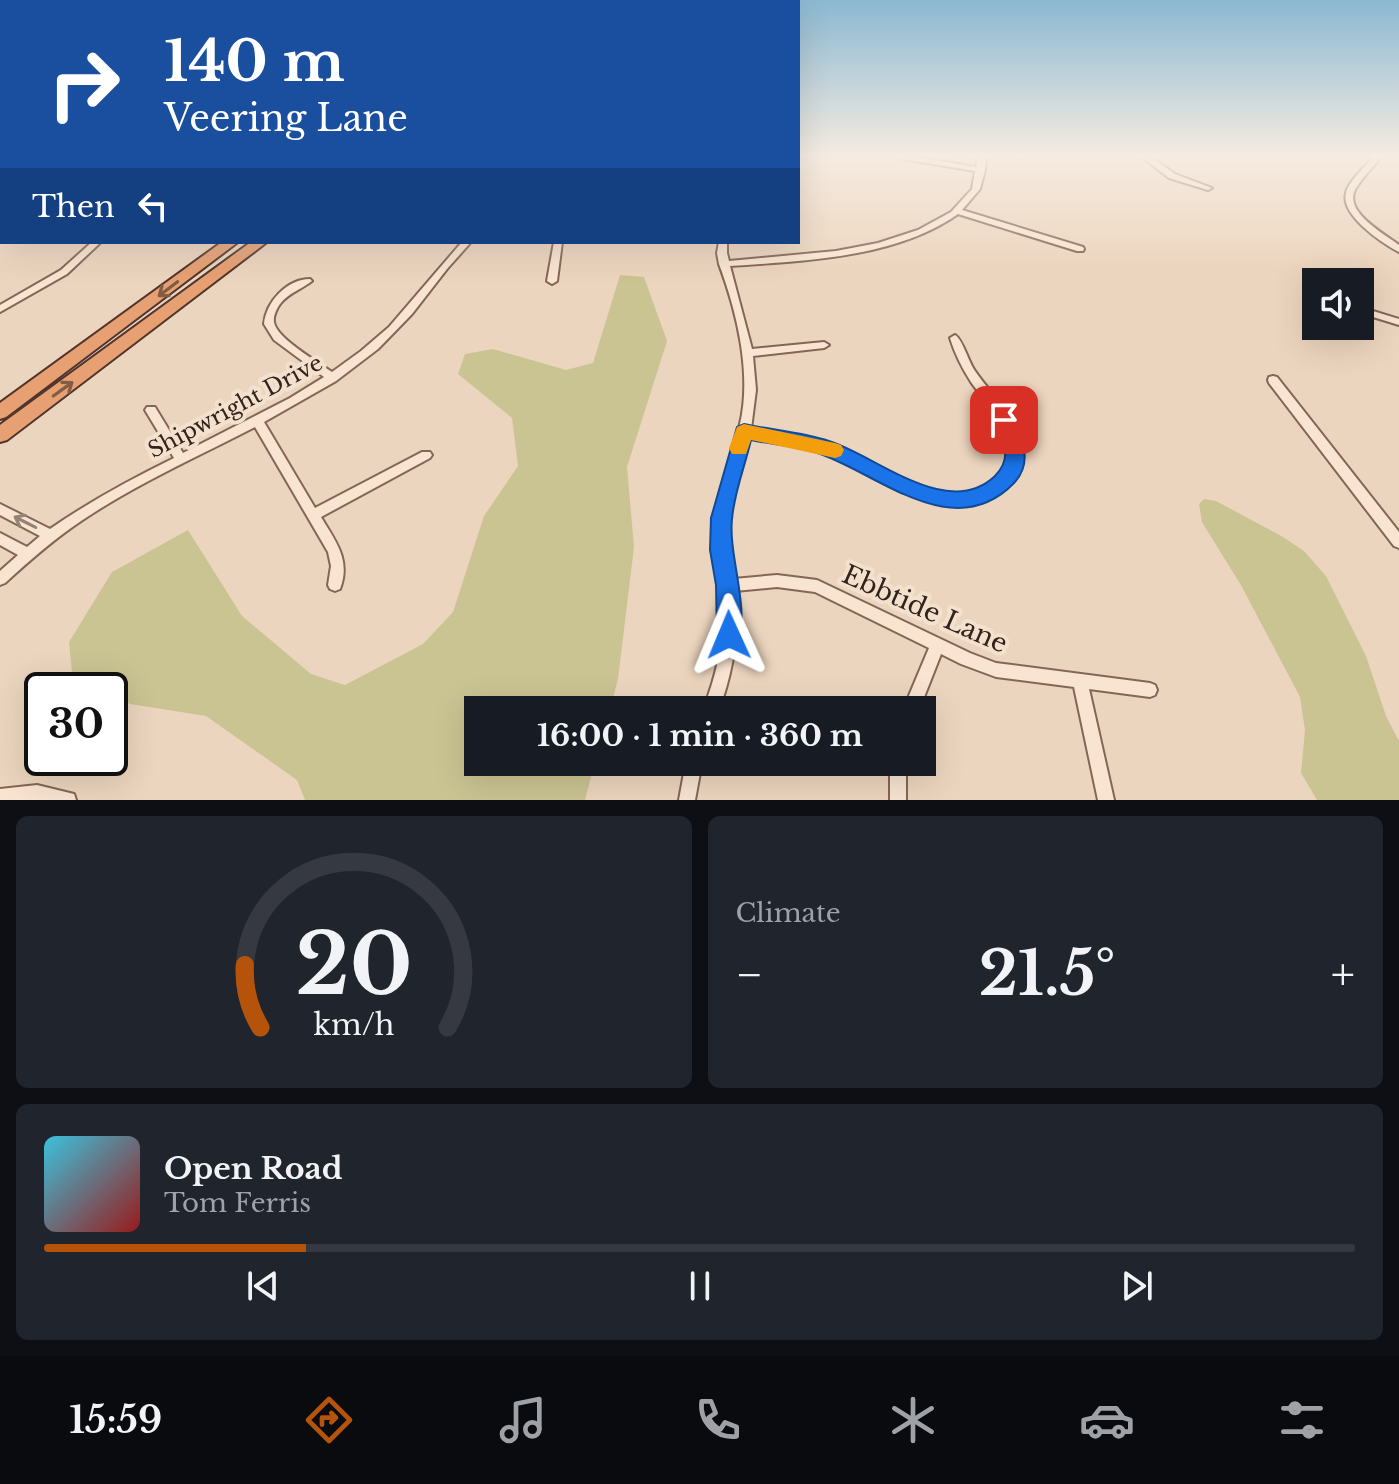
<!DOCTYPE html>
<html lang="en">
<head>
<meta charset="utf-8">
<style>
  :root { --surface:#171b24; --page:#20242c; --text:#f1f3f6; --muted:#9ea1a6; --line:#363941; --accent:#b45309 }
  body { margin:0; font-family:"Libre Baskerville",serif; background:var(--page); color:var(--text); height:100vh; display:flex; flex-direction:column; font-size:30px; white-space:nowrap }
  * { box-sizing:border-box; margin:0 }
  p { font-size:26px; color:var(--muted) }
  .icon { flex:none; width:44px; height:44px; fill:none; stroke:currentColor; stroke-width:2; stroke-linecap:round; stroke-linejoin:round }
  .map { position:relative; height:800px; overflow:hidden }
  .panel { display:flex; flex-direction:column; gap:16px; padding:16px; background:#0d0f14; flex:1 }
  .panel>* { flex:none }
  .hud { position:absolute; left:0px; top:0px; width:800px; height:244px; box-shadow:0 8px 32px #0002; background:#1a4fa0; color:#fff; overflow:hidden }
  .controls { position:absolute; left:1302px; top:268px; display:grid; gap:16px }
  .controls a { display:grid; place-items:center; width:72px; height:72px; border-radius:0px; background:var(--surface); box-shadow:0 8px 32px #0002; font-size:40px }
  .speed { position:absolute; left:24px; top:672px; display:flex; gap:16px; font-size:40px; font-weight:700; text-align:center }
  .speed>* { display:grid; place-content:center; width:104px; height:104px; border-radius:50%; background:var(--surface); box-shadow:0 8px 32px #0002; line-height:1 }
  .speed .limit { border:4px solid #111; border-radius:12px; background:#fff; color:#111 }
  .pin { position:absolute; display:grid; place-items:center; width:68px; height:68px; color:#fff; margin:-34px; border-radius:16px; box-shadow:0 4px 12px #0006 }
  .me { position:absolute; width:88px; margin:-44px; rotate:359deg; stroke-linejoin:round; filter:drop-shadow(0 0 6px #0008) }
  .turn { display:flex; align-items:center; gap:28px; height:168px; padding:0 32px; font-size:36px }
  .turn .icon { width:104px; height:104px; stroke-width:2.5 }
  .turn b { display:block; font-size:56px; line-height:68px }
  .then { display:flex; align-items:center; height:76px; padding:0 32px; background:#0003; gap:16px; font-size:30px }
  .big { font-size:60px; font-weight:700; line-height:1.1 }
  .panel .widget { flex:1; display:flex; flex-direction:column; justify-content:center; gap:12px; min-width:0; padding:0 28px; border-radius:12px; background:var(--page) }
  .panel .dial { align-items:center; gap:0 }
  .dial svg { height:208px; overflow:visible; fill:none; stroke:var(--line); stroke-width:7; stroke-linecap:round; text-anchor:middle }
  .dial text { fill:var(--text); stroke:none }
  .song { display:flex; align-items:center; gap:24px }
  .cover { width:96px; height:96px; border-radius:12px; background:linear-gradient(135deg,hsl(190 70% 55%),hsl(0 70% 35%)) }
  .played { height:8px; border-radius:4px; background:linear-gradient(90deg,var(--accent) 20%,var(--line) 20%) }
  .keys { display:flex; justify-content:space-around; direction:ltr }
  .heat { display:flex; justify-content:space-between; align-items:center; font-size:44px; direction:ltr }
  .panel .tiles { flex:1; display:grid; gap:16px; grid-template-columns:1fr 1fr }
  .widget:last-child { grid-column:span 2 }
  .trip { position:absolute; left:464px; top:696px; width:472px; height:80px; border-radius:0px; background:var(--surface); box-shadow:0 8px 32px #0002; font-weight:700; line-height:80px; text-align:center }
  .dock { display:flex; height:128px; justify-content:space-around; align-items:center; background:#090b0e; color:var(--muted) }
  .dock .icon { width:56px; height:56px }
  .dock .selected { color:var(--accent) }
  .dock b { font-size:36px; color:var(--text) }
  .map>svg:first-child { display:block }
</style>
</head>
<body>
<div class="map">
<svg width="1399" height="800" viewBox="0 0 1399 800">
  <rect width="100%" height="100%" fill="#ecd5be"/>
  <path fill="#cac493" d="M 620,275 L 644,277 L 667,341 L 627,467 L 634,547 L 618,679 L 610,710 L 478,710 L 478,762 L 595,762 L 585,800 L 305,800 L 297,780 L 206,716 L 130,704 L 110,694 L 110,690 L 103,690 L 72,673 L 69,642 L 112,572 L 188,530 L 242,616 L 311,674 L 345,685 L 423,644 L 453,612 L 484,516 L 518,466 L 512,418 L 458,374 L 465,354 L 493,349 L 566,370 L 593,363 Z
    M 1204,499 L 1216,501 L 1283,537 L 1304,551 L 1326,576 L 1366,656 L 1386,716 L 1399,741 L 1399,800 L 1317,800 L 1301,773 L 1305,730 L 1300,697 L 1242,587 L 1202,522 L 1199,504 Z"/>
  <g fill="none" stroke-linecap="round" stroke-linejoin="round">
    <g stroke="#846657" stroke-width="4">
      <path id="minor" d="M 899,157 L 916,157 L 976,167 L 978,157 L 986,157 L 985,170 L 980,189 L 962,210 L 1083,247 L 1084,249 L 1083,251 L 1077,251 L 958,214 C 896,258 803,261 730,266 L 752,349 L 824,342 L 829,345 L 824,348 L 753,356 L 756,390 L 751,429 C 779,433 808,436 835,446 C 885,464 940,518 994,482 C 1007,474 1012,459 1009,444 C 1005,420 985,402 971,382 C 962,368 955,354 950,338 L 955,335 C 963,340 968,361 975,371 C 994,399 1035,434 1017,472 C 1010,487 994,496 979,501 C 924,519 874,469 826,452 C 802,443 774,441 749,437 C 740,469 727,501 726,535 C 726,550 730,564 733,579 L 777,575 L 817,580 L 970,653 L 996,663 L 1150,683 L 1155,685 L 1157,690 L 1155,695 L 1150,697 L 1089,689 L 1114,800 L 1098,800 L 1074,687 L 996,677 L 961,664 L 941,654 L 919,710 L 903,710 L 929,648 L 815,592 L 777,587 L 735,591 C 740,632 733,671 719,710 L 703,710 C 717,674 726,636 722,597 C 720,575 712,553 714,530 C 717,494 732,460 740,424 C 752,374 737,312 719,264 L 717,253 L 719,242 L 727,242 L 727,253 L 729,261 L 836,251 L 878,243 L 918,230 L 951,212 L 972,189 L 975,171 L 903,159 Z
        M 1142,157 L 1151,157 L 1175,174 L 1212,188 L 1208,190 L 1169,178 Z
        M 1373,157 L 1381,157 C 1373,167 1363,177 1356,188 C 1342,211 1383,233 1399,245 L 1399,252 C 1382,243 1340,215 1346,193 C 1348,182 1366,166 1373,157 Z
        M 92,242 L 101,242 L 67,274 L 0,312 L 0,305 L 61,270 Z
        M 462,242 L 471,242 L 447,269 L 412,314 L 378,349 L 336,381 L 264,422 L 315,508 L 422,452 L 430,452 L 432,455 L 430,458 L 321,517 C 336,542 351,560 340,589 L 335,591 L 330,589 L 328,585 L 331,566 L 328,552 L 255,427 C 197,457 136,484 81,521 C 54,539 29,561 5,583 L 0,585 L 0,571 L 18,555 L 0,545 L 0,533 L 27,547 L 40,536 L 0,515 L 0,504 L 50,529 C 89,502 131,479 174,458 L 145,410 L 147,407 L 155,407 L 183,453 L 290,398 L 324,377 L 274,340 L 264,324 C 266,302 287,279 310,279 L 312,281 C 302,289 288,293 280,304 C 277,308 273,316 274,322 C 276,338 318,362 332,372 L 361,351 L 389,327 Z
        M 554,242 L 562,242 L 557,281 L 552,284 L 547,281 Z
        M 1360,307 L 1399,319 L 1399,325 L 1360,313 Z
        M 1273,376 L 1277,377 L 1399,532 L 1399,548 L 1394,546 L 1269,383 L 1268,380 L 1269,377 Z
        M 686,762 L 702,762 L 695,800 L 679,800 Z
        M 890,762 L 906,762 L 906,800 L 890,800 Z
        M 37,785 L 74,794 L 76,800 L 0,800 L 0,789 Z"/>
    </g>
    <g stroke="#51352c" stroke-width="4">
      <path id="trunk" d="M 222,242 L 238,242 L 6,417 L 0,419 L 0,403 Z
        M 251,242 L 267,242 L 7,440 L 0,442 L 0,425 Z"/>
    </g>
    <use href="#minor" fill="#f8e4d1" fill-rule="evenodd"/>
    <use href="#trunk" fill="#e6a072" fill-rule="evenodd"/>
  </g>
  <defs><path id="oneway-shaft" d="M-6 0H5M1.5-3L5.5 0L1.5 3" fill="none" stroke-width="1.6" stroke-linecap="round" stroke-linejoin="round" transform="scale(2)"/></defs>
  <g stroke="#845b43">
    <use href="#oneway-shaft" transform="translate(168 289) rotate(143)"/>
    <use href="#oneway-shaft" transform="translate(63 389) rotate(-36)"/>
  </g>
  <use stroke="#968376" href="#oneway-shaft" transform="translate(25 522) rotate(-153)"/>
  <linearGradient id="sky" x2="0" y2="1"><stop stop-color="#8bb8d1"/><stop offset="0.58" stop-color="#f6ece2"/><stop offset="1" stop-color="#f6ece2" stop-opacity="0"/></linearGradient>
  <rect width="1399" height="269" fill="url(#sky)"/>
  <path fill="#1a73e8" stroke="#114b97" stroke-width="2" d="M 1004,413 L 1010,415 C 1022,437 1034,462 1014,483 C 955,544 882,477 823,455 C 801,446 774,445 751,440 C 745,466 734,493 732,519 C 728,555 751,612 737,643 L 729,646 L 721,643 L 717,635 L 716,585 L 710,550 L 711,518 L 737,427 L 744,424 C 772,430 802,432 829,441 C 875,455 948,521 995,476 C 1013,458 1004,440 994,420 Z"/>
  <path fill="#f59e0b" d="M 744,424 L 835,443 L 841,445 L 844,450 L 841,456 L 835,458 L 751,440 L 746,454 L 732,454 L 729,448 L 737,427 Z"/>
  <g text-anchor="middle" stroke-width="8" stroke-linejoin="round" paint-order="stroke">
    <g font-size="22" fill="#34221c" stroke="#f4e1cd">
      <text transform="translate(235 406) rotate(-28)" y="8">Shipwright Drive</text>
    </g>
    <g font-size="26" fill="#34221c" stroke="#f4e1cd">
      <text transform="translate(925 609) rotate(24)" y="9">Ebbtide Lane</text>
    </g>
  </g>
</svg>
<div class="controls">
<a><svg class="icon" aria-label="sound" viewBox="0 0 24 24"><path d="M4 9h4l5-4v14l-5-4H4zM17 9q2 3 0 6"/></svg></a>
</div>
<div class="speed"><div class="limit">30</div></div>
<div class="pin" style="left:1004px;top:420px;background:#d93025"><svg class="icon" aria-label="arrive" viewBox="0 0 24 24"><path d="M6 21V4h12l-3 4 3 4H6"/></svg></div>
<svg class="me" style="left:729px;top:635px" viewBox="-20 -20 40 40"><path d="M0-17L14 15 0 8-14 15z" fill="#1a73e8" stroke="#fff" stroke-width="4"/></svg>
<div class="trip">16:00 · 1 min · 360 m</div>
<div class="hud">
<div class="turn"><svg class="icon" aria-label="right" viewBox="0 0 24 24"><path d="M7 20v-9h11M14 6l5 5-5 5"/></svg><div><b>140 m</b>Veering Lane</div></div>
<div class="then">Then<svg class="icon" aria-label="left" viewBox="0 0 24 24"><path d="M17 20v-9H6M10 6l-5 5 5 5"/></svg></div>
</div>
</div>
<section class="panel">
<div class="tiles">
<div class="widget dial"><svg viewBox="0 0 100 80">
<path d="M14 69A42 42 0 1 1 86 69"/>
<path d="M14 69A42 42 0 0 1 8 45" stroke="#b45309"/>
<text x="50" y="56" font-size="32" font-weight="700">20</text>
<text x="50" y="72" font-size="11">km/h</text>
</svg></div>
<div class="widget"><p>Climate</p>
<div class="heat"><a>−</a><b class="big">21.5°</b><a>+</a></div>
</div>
<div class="widget">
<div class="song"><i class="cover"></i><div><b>Open Road</b><p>Tom Ferris</p></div></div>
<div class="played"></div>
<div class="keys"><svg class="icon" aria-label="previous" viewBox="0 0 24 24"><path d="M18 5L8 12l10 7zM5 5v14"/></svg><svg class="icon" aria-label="pause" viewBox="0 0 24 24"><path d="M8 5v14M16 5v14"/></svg><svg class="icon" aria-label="next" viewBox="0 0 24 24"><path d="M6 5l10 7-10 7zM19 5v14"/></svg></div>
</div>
</div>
</section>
<nav class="dock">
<b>15:59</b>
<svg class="icon selected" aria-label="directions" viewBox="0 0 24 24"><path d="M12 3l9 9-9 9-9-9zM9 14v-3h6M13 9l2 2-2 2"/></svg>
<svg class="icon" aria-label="music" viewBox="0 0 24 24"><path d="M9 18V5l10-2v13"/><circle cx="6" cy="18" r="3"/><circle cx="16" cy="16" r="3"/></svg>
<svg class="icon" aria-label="phone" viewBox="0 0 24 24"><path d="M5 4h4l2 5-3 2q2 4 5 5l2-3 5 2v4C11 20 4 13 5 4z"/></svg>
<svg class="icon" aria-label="climate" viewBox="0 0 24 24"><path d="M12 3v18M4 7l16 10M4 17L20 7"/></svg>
<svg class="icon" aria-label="car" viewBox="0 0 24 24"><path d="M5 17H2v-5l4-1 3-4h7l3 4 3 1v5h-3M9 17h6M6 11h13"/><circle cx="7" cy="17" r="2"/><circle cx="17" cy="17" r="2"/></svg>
<svg class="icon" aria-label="filters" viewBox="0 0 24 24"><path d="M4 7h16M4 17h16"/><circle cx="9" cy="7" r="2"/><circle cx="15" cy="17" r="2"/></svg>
</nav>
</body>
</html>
